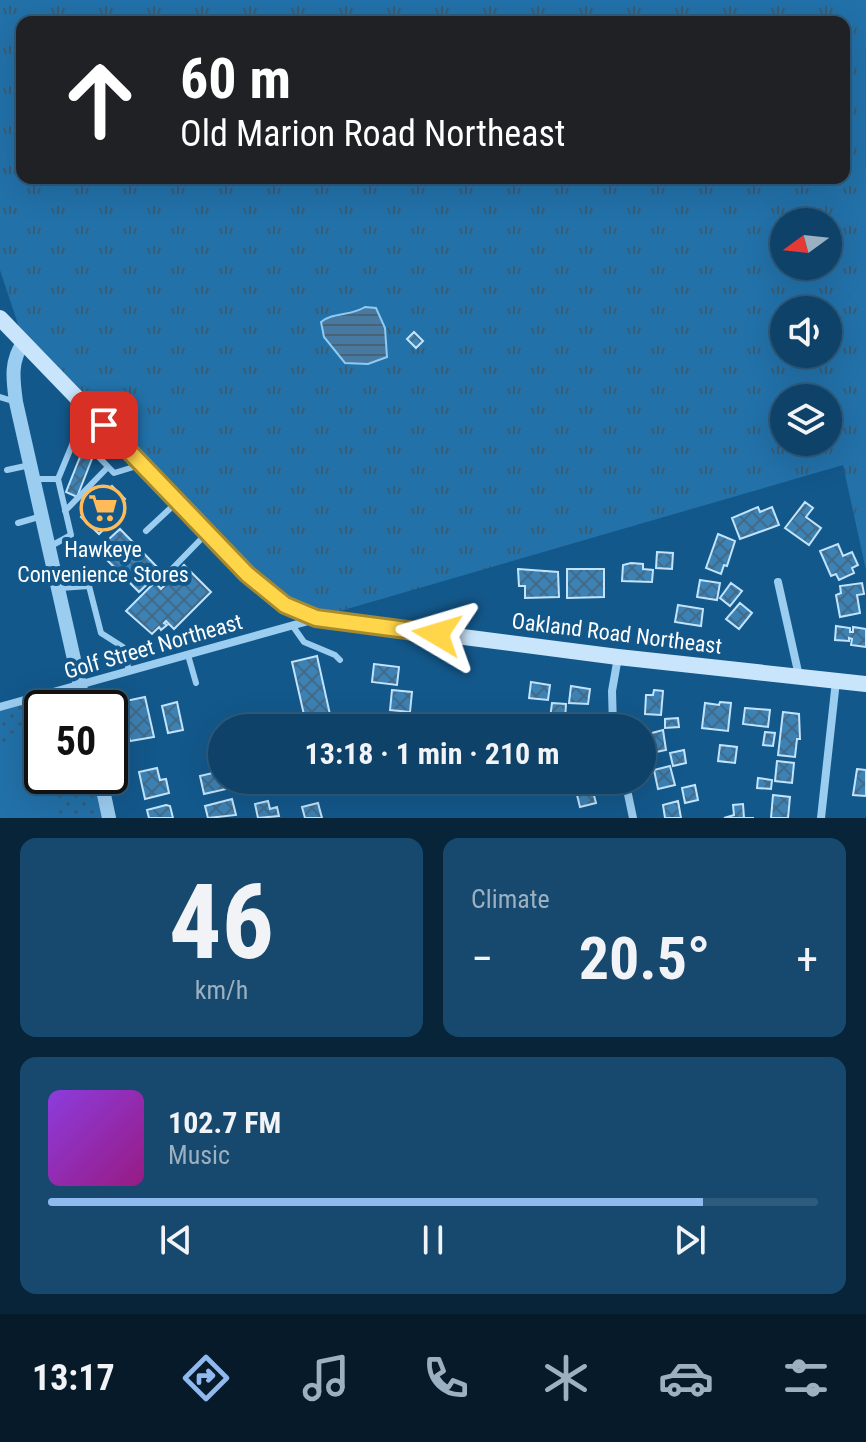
<!DOCTYPE html>
<html lang="en">
<head>
<meta charset="utf-8">
<style>
  :root { --surface:#0e4268; --page:#17496e; --text:#f1f3f6; --muted:#9bb0c0; --line:#2e5b7c; --accent:#90b9f0 }
  body { margin:0; font-family:"Roboto Condensed",sans-serif; background:var(--page); color:var(--text); height:100vh; display:flex; flex-direction:column; font-size:30px; white-space:nowrap }
  * { box-sizing:border-box; margin:0 }
  p { font-size:26px; color:var(--muted) }
  .icon { flex:none; width:44px; height:44px; fill:none; stroke:currentColor; stroke-width:2; stroke-linecap:round; stroke-linejoin:round }
  .map { position:relative; height:818px; overflow:hidden }
  .sheet { display:flex; flex-direction:column; gap:20px; padding:20px; background:#082439; flex:1 }
  .sheet>* { flex:none }
  .top-card { position:absolute; left:16px; top:16px; width:834px; height:168px; border-radius:16px; box-shadow:0 8px 32px #0002,0 0 0 2px var(--line); background:#202124; color:#fff; overflow:hidden }
  .needle { width:52px; rotate:255deg }
  .tools { position:absolute; left:770px; top:208px; display:grid; gap:16px }
  .tools a { display:grid; place-items:center; width:72px; height:72px; border-radius:50%; background:var(--surface); box-shadow:0 8px 32px #0002,0 0 0 2px var(--line); font-size:40px }
  .speed { position:absolute; left:24px; top:690px; display:flex; gap:16px; font-size:40px; font-weight:700; text-align:center }
  .speed>* { display:grid; place-content:center; width:104px; height:104px; border-radius:50%; background:var(--surface); box-shadow:0 8px 32px #0002,0 0 0 2px var(--line); line-height:1 }
  .speed .limit { border:4px solid #111; border-radius:12px; background:#fff; color:#111 }
  .pin { position:absolute; display:grid; place-items:center; width:68px; height:68px; color:#fff; margin:-34px; border-radius:16px; box-shadow:0 4px 12px #0006 }
  .me { position:absolute; width:88px; margin:-44px; rotate:277deg; stroke-linejoin:round; filter:drop-shadow(0 0 6px #0008) }
  .turn { display:flex; align-items:center; gap:28px; height:168px; padding:0 32px; font-size:36px }
  .turn .icon { width:104px; height:104px; stroke-width:2.5 }
  .turn b { display:block; font-size:56px; line-height:68px }
  .big { font-size:60px; font-weight:700; line-height:1.1 }
  .sheet .widget { flex:1; display:flex; flex-direction:column; justify-content:center; gap:12px; min-width:0; padding:0 28px; border-radius:16px; background:var(--page) }
  .sheet .dial { align-items:center; gap:0 }
  .dial b { font-size:104px; line-height:1 }
  .song { display:flex; align-items:center; gap:24px }
  .cover { width:96px; height:96px; border-radius:12px; background:linear-gradient(135deg,hsl(270 70% 55%),hsl(310 70% 35%)) }
  .played { height:8px; border-radius:4px; background:linear-gradient(90deg,var(--accent) 85%,var(--line) 85%) }
  .keys { display:flex; justify-content:space-around; direction:ltr }
  .heat { display:flex; justify-content:space-between; align-items:center; font-size:44px; direction:ltr }
  .sheet .tiles { flex:1; display:grid; gap:20px; grid-template-columns:1fr 1fr }
  .widget:last-child { grid-column:span 2 }
  .trip { position:absolute; left:208px; top:714px; width:448px; height:80px; border-radius:40px; background:var(--surface); box-shadow:0 8px 32px #0002,0 0 0 2px var(--line); font-weight:700; line-height:80px; text-align:center }
  .tab-bar { display:flex; height:128px; justify-content:space-around; align-items:center; background:#061a2a; color:var(--muted) }
  .tab-bar .icon { width:56px; height:56px }
  .tab-bar .on { color:var(--accent) }
  .tab-bar b { font-size:36px; color:var(--text) }
  .map>svg:first-child { display:block }
</style>
</head>
<body>
<div class="map">
<svg width="866" height="818" viewBox="0 0 866 818">
  <defs>
    <pattern id="grass-tufts" width="24" height="20" patternUnits="userSpaceOnUse" patternTransform="scale(2)"><rect width="24" height="20" fill="#2271a9"/><path d="M3 7l-1-3M5 7V3M7 7l1-3M15 17l-1-3M17 17v-4M19 17l1-3" fill="none" stroke="#3b5b71"/></pattern>
    <pattern id="park-dots" width="8" height="8" patternUnits="userSpaceOnUse" patternTransform="scale(2)"><rect width="8" height="8" fill="#2271a9"/><path d="M2 2h.1M6 6h.1" fill="none" stroke="#3b5b71" stroke-width="1.8" stroke-linecap="round"/></pattern>
    <pattern id="water-rules" width="6" height="5" patternUnits="userSpaceOnUse" patternTransform="scale(2)"><rect width="6" height="5" fill="#4879a0"/><path d="M0 2.5h6" fill="none" stroke="#4a6276"/></pattern>
    <pattern id="building-cross-hatch" width="8" height="8" patternUnits="userSpaceOnUse" patternTransform="scale(2)"><rect width="8" height="8" fill="#3c82b5"/><path d="M0 0l8 8M0 8l8-8" fill="none" stroke="#436a86"/></pattern>
  </defs>
  <rect width="100%" height="100%" fill="#13588b"/>
  <path fill="url(#grass-tufts)" fill-rule="evenodd" d="M 0,0 L 866,0 L 866,570 L 843,465 L 316,618 L 285,605 L 24,342 L 0,270 ZM 22,22 L 844,22 L 844,178 L 22,178 ZM 784,222 L 828,222 L 828,266 L 784,266 ZM 784,310 L 828,310 L 828,354 L 784,354 ZM 784,398 L 828,398 L 828,442 L 784,442 Z"/>
  <path fill="url(#park-dots)" d="M 80,685 L 85,708 L 42,708 L 42,776 L 100,776 L 109,818 L 0,818 L 0,707 Z"/>
  <path fill="#2271a9" d="M 42,732 L 42,776 L 51,776 L 61,818 L 0,818 L 0,743 Z"/>
  <path fill="url(#water-rules)" stroke="#8dcaf4" stroke-width="2" d="M 365,307 L 376,308 L 385,328 L 387,357 L 368,364 L 345,363 L 324,337 L 321,322 C 333,312 351,316 365,307 Z"/>
  <path fill="url(#building-cross-hatch)" stroke="#c1e4fc" stroke-width="2" d="M 414,332 L 423,341 L 416,348 L 407,339 Z
    M 84,447 L 95,451 L 77,497 L 66,492 Z
    M 112,486 L 125,499 L 106,518 L 110,523 L 99,534 L 81,517 Z
    M 805,502 L 813,508 L 806,517 L 821,528 L 809,545 L 785,528 Z
    M 758,507 L 760,512 L 772,507 L 779,525 L 740,539 L 732,518 Z
    M 120,529 L 158,568 L 154,571 L 157,575 L 139,592 L 97,550 Z
    M 718,534 L 735,541 L 727,566 L 724,565 L 721,574 L 706,568 Z
    M 838,544 L 843,556 L 852,552 L 858,565 L 852,568 L 854,573 L 839,580 L 836,574 L 831,576 L 820,551 Z
    M 657,552 L 673,553 L 672,569 L 656,568 Z
    M 631,563 L 643,564 L 643,569 L 653,570 L 652,582 L 622,581 L 623,565 Z
    M 184,565 L 211,592 L 174,629 L 166,621 L 164,623 L 167,625 L 161,630 L 159,627 L 152,634 L 126,611 L 155,582 L 161,589 Z
    M 518,569 L 558,572 L 559,597 L 525,598 L 525,586 L 519,586 Z
    M 567,569 L 604,569 L 604,597 L 567,598 Z
    M 700,580 L 720,583 L 717,600 L 697,597 Z
    M 731,583 L 742,591 L 730,606 L 720,598 Z
    M 862,583 L 864,594 L 857,595 L 860,613 L 840,617 L 836,595 L 841,593 L 840,586 Z
    M 740,603 L 752,613 L 739,629 L 726,619 Z
    M 678,605 L 703,609 L 701,626 L 675,622 Z
    M 836,626 L 850,628 L 850,632 L 853,632 L 853,627 L 866,629 L 866,647 L 851,645 L 852,639 L 849,638 L 849,641 L 835,640 Z
    M 317,656 L 333,728 L 307,728 L 292,662 Z
    M 374,664 L 399,667 L 397,685 L 372,682 Z
    M 531,682 L 550,685 L 548,700 L 529,698 Z
    M 571,686 L 590,689 L 588,704 L 569,703 Z
    M 392,690 L 412,692 L 410,712 L 390,710 Z
    M 654,690 L 663,691 L 661,715 L 645,714 L 646,695 L 653,695 Z
    M 145,697 L 154,737 L 130,741 L 121,702 Z
    M 177,702 L 183,730 L 168,733 L 162,706 Z
    M 720,702 L 731,703 L 728,731 L 702,728 L 705,703 L 719,705 Z
    M 552,703 L 566,704 L 565,720 L 550,718 Z
    M 745,708 L 770,710 L 768,727 L 743,724 Z
    M 783,712 L 799,714 L 800,739 L 797,739 L 795,757 L 778,755 Z
    M 540,715 L 543,728 L 527,728 L 525,718 Z
    M 678,718 L 679,727 L 665,728 L 665,719 Z
    M 663,730 L 666,750 L 651,753 L 648,734 Z
    M 765,732 L 775,733 L 773,746 L 763,745 Z
    M 720,745 L 737,747 L 735,763 L 718,761 Z
    M 684,750 L 686,763 L 673,766 L 670,753 Z
    M 777,761 L 794,763 L 792,783 L 775,781 Z
    M 670,766 L 675,785 L 658,789 L 654,770 Z
    M 157,768 L 160,780 L 166,779 L 169,793 L 145,799 L 139,772 Z
    M 857,769 L 866,770 L 866,796 L 853,795 Z
    M 221,771 L 226,789 L 204,794 L 200,776 Z
    M 758,778 L 772,780 L 771,789 L 757,788 Z
    M 557,780 L 571,780 L 573,788 L 552,791 L 551,783 Z
    M 583,781 L 584,785 L 591,784 L 596,803 L 580,807 L 574,783 Z
    M 695,785 L 698,800 L 685,803 L 682,788 Z
    M 773,795 L 790,797 L 788,818 L 771,818 Z
    M 232,799 L 236,815 L 208,818 L 205,806 Z
    M 268,801 L 270,809 L 277,807 L 279,816 L 258,818 L 255,804 Z
    M 678,801 L 681,818 L 665,818 L 663,805 Z
    M 318,803 L 322,818 L 305,818 L 302,807 Z
    M 743,804 L 744,818 L 754,818 L 724,818 L 734,815 L 733,805 Z
    M 166,805 L 170,806 L 173,818 L 149,818 L 147,810 Z"/>
  <g fill="none" stroke-linecap="round" stroke-linejoin="round">
    <path stroke="#9bcdf1" stroke-width="6" d="M 0,397 L 16,402
      M 84,408 L 77,433 L 92,450
      M 95,453 L 114,473 L 137,466
      M 7,470 L 30,465
      M 36,479 L 58,479 L 71,535 L 49,547
      M 58,479 L 77,433
      M 65,511 L 108,467
      M 18,523 L 42,516
      M 146,531 L 176,503
      M 169,572 L 205,535
      M 60,588 L 89,586 L 101,633 L 123,647 L 129,671
      M 292,625 L 304,642 L 335,655 L 340,660
      M 188,655 L 196,683"/>
    <path stroke="#9bcdf1" stroke-width="8" d="M 778,582 L 799,676
      M 0,707 L 312,620
      M 613,728 L 612,691 L 618,657
      M 625,780 L 633,818
      M 821,818 L 836,681"/>
    <path stroke="#9bcdf1" stroke-width="14" d="M 24,342 C 10,360 13,380 16,402 L 85,708
      M 100,776 L 109,818"/>
    <path stroke="#c9e5fb" stroke-width="16" d="M 0,318 L 247,574 L 285,605 L 316,618 L 618,657 L 866,684"/>
  </g>
  <g fill="none" stroke-linecap="round" stroke-linejoin="round">
    <g stroke="#a68a30" stroke-width="20">
      <path id="route" d="M 104,425 L 247,574 L 285,605 L 316,618 L 437,634"/>
    </g>
    <use href="#route" stroke="#ffd54a" stroke-width="14"/>
  </g>
  <defs>
    <g id="supermarket-ring" transform="scale(2.3)"><circle r="9.5" fill="#13588b" stroke="#ffba5a" stroke-width="1.5"/><path d="M-6-5.5h2.5l.6 2H6L4.5 2H-2.5L-4.4-4H-6ZM-1.5 3.2a1.3 1.3 0 1 0 .1 0ZM3 3.2a1.3 1.3 0 1 0 .1 0Z" fill="#ffba5a"/></g>
  </defs>
  <g fill-rule="evenodd">
    <use href="#supermarket-ring" x="103" y="508"/>
  </g>
  <g text-anchor="middle" stroke-width="8" stroke-linejoin="round" paint-order="stroke">
    <g font-size="22" fill="#fff" stroke="#13588b">
      <text x="103" y="557">Hawkeye<tspan x="103" dy="25">Convenience Stores</tspan></text>
    </g>
    <g font-size="22" fill="#fff" stroke="#13588b">
      <text transform="translate(617 633) rotate(7)" y="8">Oakland Road Northeast</text>
      <text transform="translate(153 646) rotate(-16)" y="8">Golf Street Northeast</text>
    </g>
  </g>
</svg>
<div class="tools">
<a><svg class="needle" viewBox="-14 -14 28 28"><path d="M0-13l5 13h-10z" fill="#e53935"/><path d="M0 13l5-13h-10z" fill="#9bb0c0"/></svg></a>
<a><svg class="icon" aria-label="sound" viewBox="0 0 24 24"><path d="M4 9h4l5-4v14l-5-4H4zM17 9q2 3 0 6"/></svg></a>
<a><svg class="icon" aria-label="layers" viewBox="0 0 24 24"><path d="M12 4l9 5-9 5-9-5zM3 14l9 5 9-5"/></svg></a>
</div>
<div class="speed"><div class="limit">50</div></div>
<div class="pin" style="left:104px;top:425px;background:#d93025"><svg class="icon" aria-label="arrive" viewBox="0 0 24 24"><path d="M6 21V4h12l-3 4 3 4H6"/></svg></div>
<svg class="me" style="left:437px;top:634px" viewBox="-20 -20 40 40"><path d="M0-17L14 15 0 8-14 15z" fill="#ffd54a" stroke="#fff" stroke-width="4"/></svg>
<div class="trip">13:18 · 1 min · 210 m</div>
<div class="top-card">
<div class="turn"><svg class="icon" aria-label="ahead" viewBox="0 0 24 24"><path d="M12 20V5M6 11l6-6 6 6"/></svg><div><b>60 m</b>Old Marion Road Northeast</div></div>
</div>
</div>
<section class="sheet">
<div class="tiles">
<div class="widget dial"><b>46</b><p>km/h</p></div>
<div class="widget"><p>Climate</p>
<div class="heat"><a>−</a><b class="big">20.5°</b><a>+</a></div>
</div>
<div class="widget">
<div class="song"><i class="cover"></i><div><b>102.7 FM</b><p>Music</p></div></div>
<div class="played"></div>
<div class="keys"><svg class="icon" aria-label="previous" viewBox="0 0 24 24"><path d="M18 5L8 12l10 7zM5 5v14"/></svg><svg class="icon" aria-label="pause" viewBox="0 0 24 24"><path d="M8 5v14M16 5v14"/></svg><svg class="icon" aria-label="next" viewBox="0 0 24 24"><path d="M6 5l10 7-10 7zM19 5v14"/></svg></div>
</div>
</div>
</section>
<nav class="tab-bar">
<b>13:17</b>
<svg class="icon on" aria-label="directions" viewBox="0 0 24 24"><path d="M12 3l9 9-9 9-9-9zM9 14v-3h6M13 9l2 2-2 2"/></svg>
<svg class="icon" aria-label="music" viewBox="0 0 24 24"><path d="M9 18V5l10-2v13"/><circle cx="6" cy="18" r="3"/><circle cx="16" cy="16" r="3"/></svg>
<svg class="icon" aria-label="phone" viewBox="0 0 24 24"><path d="M5 4h4l2 5-3 2q2 4 5 5l2-3 5 2v4C11 20 4 13 5 4z"/></svg>
<svg class="icon" aria-label="climate" viewBox="0 0 24 24"><path d="M12 3v18M4 7l16 10M4 17L20 7"/></svg>
<svg class="icon" aria-label="car" viewBox="0 0 24 24"><path d="M5 17H2v-5l4-1 3-4h7l3 4 3 1v5h-3M9 17h6M6 11h13"/><circle cx="7" cy="17" r="2"/><circle cx="17" cy="17" r="2"/></svg>
<svg class="icon" aria-label="filters" viewBox="0 0 24 24"><path d="M4 7h16M4 17h16"/><circle cx="9" cy="7" r="2"/><circle cx="15" cy="17" r="2"/></svg>
</nav>
</body>
</html>
